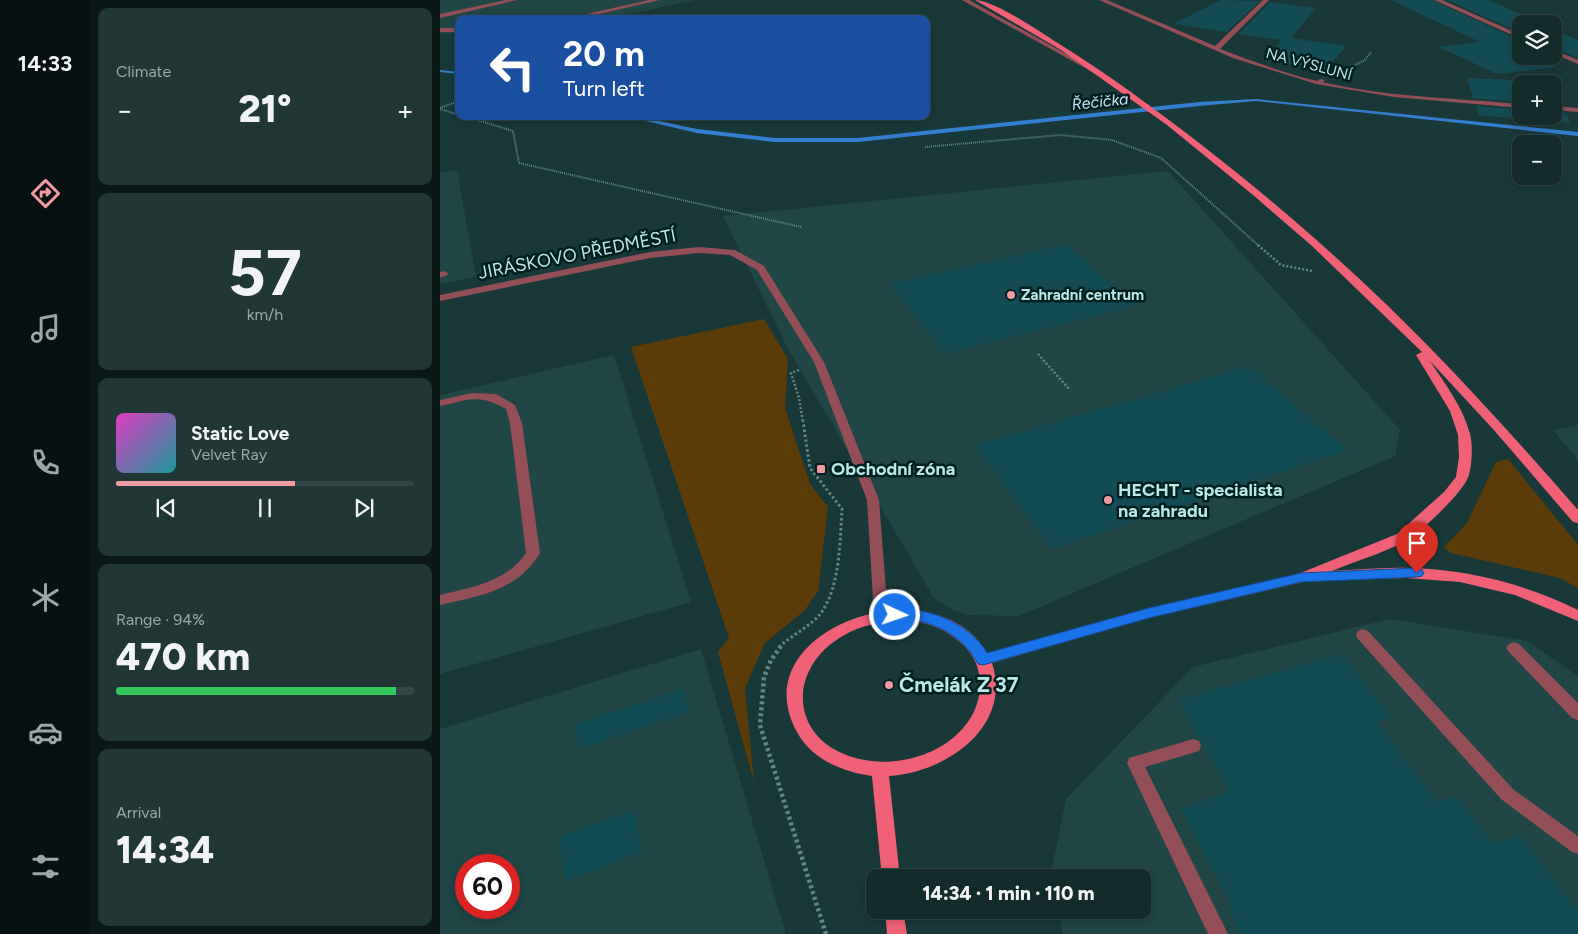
<!DOCTYPE html>
<html lang="en">
<head>
<meta charset="utf-8">
<style>
  :root { --surface:#132b2a; --page:#203736; --text:#f1f3f6; --muted:#9da7a8; --line:#324747; --accent:#f49aa3 }
  body { margin:0; font-family:Figtree,sans-serif; background:var(--page); color:var(--text); height:100vh; display:flex; flex-direction:column; font-size:19px; white-space:nowrap }
  * { box-sizing:border-box; margin:0 }
  p { font-size:16px; color:var(--muted) }
  .icon { flex:none; width:28px; height:28px; fill:none; stroke:currentColor; stroke-width:2; stroke-linecap:round; stroke-linejoin:round }
  .map { position:relative; flex:1; overflow:hidden }
  .sheet { display:flex; flex-direction:column; gap:8px; padding:8px; background:#0a1817; width:350px }
  .sheet>* { flex:none }
  .guide { position:absolute; left:15px; top:15px; width:475px; height:105px; border-radius:10px; box-shadow:0 2px 8px #0003,0 0 0 1px var(--line); background:#1a4fa0; color:#fff; overflow:hidden }
  .tools { position:absolute; left:1072px; top:15px; display:grid; gap:10px }
  .tools a { display:grid; place-items:center; width:50px; height:50px; border-radius:10px; background:var(--surface); box-shadow:0 2px 8px #0003,0 0 0 1px var(--line); font-size:25px }
  .speed { position:absolute; left:15px; top:854px; display:flex; gap:10px; font-size:25px; font-weight:700; text-align:center }
  .speed>* { display:grid; place-content:center; width:65px; height:65px; border-radius:50%; background:var(--surface); box-shadow:0 2px 8px #0003,0 0 0 1px var(--line); line-height:1 }
  .speed .limit { border:8px solid #d22; background:#fff; color:#111 }
  .pin { position:absolute; display:grid; place-items:center; width:42px; height:42px; color:#fff; margin:-51px -21px; border-radius:50% 50% 50% 0; rotate:-45deg; box-shadow:0 0 5px #0007 }
  .pin .icon { rotate:45deg }
  .me { position:absolute; width:55px; margin:-28px; rotate:93deg; stroke-linejoin:round; filter:drop-shadow(0 0 4px #0008) }
  .turn { display:flex; align-items:center; gap:18px; height:105px; padding:0 25px; font-size:22px }
  .turn .icon { width:65px; height:65px; stroke-width:2.5 }
  .turn b { display:block; font-size:35px; line-height:42px }
  .big { font-size:38px; font-weight:800; line-height:1.1 }
  .sheet .tile { flex:1; display:flex; flex-direction:column; justify-content:center; gap:8px; min-width:0; padding:0 18px; border-radius:10px; background:var(--page) }
  .sheet .dial { align-items:center; gap:0 }
  .dial b { font-size:65px; line-height:1 }
  .song { display:flex; align-items:center; gap:15px }
  .cover { width:60px; height:60px; border-radius:8px; background:linear-gradient(135deg,hsl(310 70% 55%),hsl(180 70% 35%)) }
  .played { height:5px; border-radius:2px; background:linear-gradient(90deg,var(--accent) 60%,var(--line) 60%) }
  .keys { display:flex; justify-content:space-around; direction:ltr }
  .heat { display:flex; justify-content:space-between; align-items:center; font-size:28px; direction:ltr }
  .charge { height:8px; border-radius:4px; background:linear-gradient(90deg,#34c759 94%,var(--line) 0) }
  .trip { position:absolute; left:426px; top:869px; width:285px; height:50px; border-radius:10px; background:var(--surface); box-shadow:0 2px 8px #0003,0 0 0 1px var(--line); font-weight:800; line-height:50px; text-align:center }
  main { display:flex; flex:1; min-height:0 }
  .tabs { display:flex; flex-direction:column; width:90px; justify-content:space-around; align-items:center; background:#081111; color:var(--muted) }
  .tabs .icon { width:35px; height:35px }
  .tabs .current { color:var(--accent) }
  .tabs b { font-size:22px; color:var(--text) }
  .map>svg:first-child { display:block }
</style>
</head>
<body>
<main>
<nav class="tabs">
<b>14:33</b>
<svg class="icon current" aria-label="directions" viewBox="0 0 24 24"><path d="M12 3l9 9-9 9-9-9zM9 14v-3h6M13 9l2 2-2 2"/></svg>
<svg class="icon" aria-label="music" viewBox="0 0 24 24"><path d="M9 18V5l10-2v13"/><circle cx="6" cy="18" r="3"/><circle cx="16" cy="16" r="3"/></svg>
<svg class="icon" aria-label="phone" viewBox="0 0 24 24"><path d="M5 4h4l2 5-3 2q2 4 5 5l2-3 5 2v4C11 20 4 13 5 4z"/></svg>
<svg class="icon" aria-label="climate" viewBox="0 0 24 24"><path d="M12 3v18M4 7l16 10M4 17L20 7"/></svg>
<svg class="icon" aria-label="car" viewBox="0 0 24 24"><path d="M5 17H2v-5l4-1 3-4h7l3 4 3 1v5h-3M9 17h6M6 11h13"/><circle cx="7" cy="17" r="2"/><circle cx="17" cy="17" r="2"/></svg>
<svg class="icon" aria-label="filters" viewBox="0 0 24 24"><path d="M4 7h16M4 17h16"/><circle cx="9" cy="7" r="2"/><circle cx="15" cy="17" r="2"/></svg>
</nav>
<section class="sheet">
<div class="tile"><p>Climate</p>
<div class="heat"><a>−</a><b class="big">21°</b><a>+</a></div>
</div>
<div class="tile dial"><b>57</b><p>km/h</p></div>
<div class="tile">
<div class="song"><i class="cover"></i><div><b>Static Love</b><p>Velvet Ray</p></div></div>
<div class="played"></div>
<div class="keys"><svg class="icon" aria-label="previous" viewBox="0 0 24 24"><path d="M18 5L8 12l10 7zM5 5v14"/></svg><svg class="icon" aria-label="pause" viewBox="0 0 24 24"><path d="M8 5v14M16 5v14"/></svg><svg class="icon" aria-label="next" viewBox="0 0 24 24"><path d="M6 5l10 7-10 7zM19 5v14"/></svg></div>
</div>
<div class="tile"><p>Range · 94%</p><b class="big">470 km</b><div class="charge"></div></div>
<div class="tile"><p>Arrival</p><b class="big">14:34</b></div>
</section>
<div class="map">
<svg width="1138" height="934" viewBox="0 0 1138 934">
  <rect width="100%" height="100%" fill="#193938"/>
  <path fill="#204645" fill-rule="evenodd" d="M 0,0 L 255,0 L 167,19 L 19,19 L 19,33 L 0,34 Z
    M 17,170 L 36,277 L 0,284 L 0,173 Z
    M 728,171 L 960,430 L 955,456 L 579,616 L 528,615 L 511,609 L 494,598 L 484,581 L 347,347 L 283,216 Z
    M 174,355 L 251,602 L 0,674 L 0,395 Z
    M 1138,425 L 1138,460 L 1113,430 Z
    M 950,619 L 1087,641 L 1138,676 L 1138,934 L 623,934 L 618,910 L 702,910 L 702,878 L 610,878 L 626,799 L 753,667 Z
    M 261,649 L 346,934 L 0,934 L 0,729 ZM 26,865 L 69,865 L 69,908 L 26,908 Z"/>
  <path fill="#5c3c09" d="M 324,319 L 348,359 L 345,408 L 370,484 L 388,507 L 378,591 L 365,610 L 325,643 L 305,688 L 314,782 L 278,652 L 289,638 L 191,347 Z
    M 1068,459 L 1138,545 L 1138,588 L 1120,578 L 1011,553 L 1004,547 L 1027,523 L 1056,462 Z"/>
  <g fill="none" stroke-linecap="round" stroke-linejoin="round">
    <path fill="#337ed1" fill-rule="evenodd" d="M 0,70 L 19,72 L 19,74 L 0,72 Z
      M 816,99 L 1138,132 L 1138,136 L 816,101 L 759,106 L 418,142 L 334,142 L 257,133 L 184,116 L 195,116 L 257,129 L 334,138 L 418,138 L 759,102 Z"/>
  </g>
  <path fill="#144c56" d="M 781,0 L 820,1 L 787,32 L 733,24 Z
    M 951,0 L 992,0 L 1081,41 L 1081,56 L 1114,56 L 1125,60 L 1107,63 L 1116,67 L 1057,74 L 999,47 L 1040,42 Z
    M 1007,0 L 1049,0 L 1104,24 L 1081,24 L 1081,33 Z
    M 830,2 L 876,8 L 851,38 L 906,46 L 886,70 L 824,60 L 842,40 L 798,34 Z
    M 1114,30 L 1138,40 L 1138,58 L 1114,48 Z
    M 1027,78 L 1111,82 L 1112,84 L 1081,84 L 1081,102 L 1033,98 Z
    M 1036,106 L 1081,110 L 1081,116 L 1114,116 L 1114,112 L 1126,113 L 1130,123 L 1038,115 Z
    M 626,244 L 695,306 L 505,354 L 450,284 Z
    M 809,366 L 908,450 L 612,549 L 535,445 Z
    M 902,654 L 951,717 L 937,722 L 997,802 L 1017,796 L 1053,844 L 1079,835 L 1138,911 L 1138,934 L 801,934 L 789,910 L 793,908 L 741,808 L 790,792 L 738,700 Z
    M 243,689 L 249,712 L 139,749 L 135,724 Z
    M 194,810 L 202,852 L 125,881 L 119,837 Z"/>
  <g fill="none" stroke-linecap="round" stroke-linejoin="round">
    <path stroke="#618886" stroke-width="2" stroke-dasharray="1 1" stroke-linecap="butt" d="M 905,70 L 925,60 L 931,52
      M 0,108 L 19,101
      M 0,109 L 19,115
      M 24,116 L 73,131 L 79,163 L 361,227
      M 485,147 L 620,135 L 672,140 L 721,158 L 819,246"/>
    <path stroke="#618886" stroke-width="2.5" stroke-dasharray="2 2" stroke-linecap="butt" d="M 818,245 L 841,265 L 872,271
      M 598,354 L 629,389
      M 359,370 L 351,373 L 359,398 L 363,422"/>
    <path stroke="#618886" stroke-width="3" stroke-dasharray="2.5 2.5" stroke-linecap="butt" d="M 339,647 C 352,635 371,626 381,613 C 400,587 400,541 402,509 L 370,468 L 363,421"/>
    <path stroke="#618886" stroke-width="4.5" stroke-dasharray="3 3" stroke-linecap="butt" d="M 341,646 L 331,660 L 324,677 L 320,725 L 386,934"/>
    <path fill="#944e57" fill-rule="evenodd" d="M 66,0 L 77,0 L 0,18 L 0,14 Z
      M 209,0 L 220,0 L 137,19 L 124,19 Z
      M 522,0 L 529,0 L 659,72 L 654,73 Z
      M 0,28 L 19,28 L 19,32 L 0,32 Z
      M 880,79 L 885,80 L 880,84 L 876,84 L 875,83 Z
      M 4,271 L 9,274 L 0,278 L 0,272 Z
      M 32,393 L 56,394 L 75,405 L 82,423 L 100,553 C 77,591 40,596 0,605 L 0,595 C 33,587 66,582 86,553 L 70,423 L 66,409 C 39,393 28,400 0,406 L 0,400 Z
      M 923,629 L 928,631 L 1073,789 L 1138,836 L 1138,854 L 1132,852 L 1061,799 L 918,639 L 916,635 L 918,631 Z
      M 1074,642 L 1079,644 L 1138,703 L 1138,720 L 1132,718 L 1069,652 L 1066,648 L 1069,644 Z
      M 753,739 L 759,741 L 761,746 L 759,751 L 705,767 L 788,934 L 768,934 L 687,763 L 689,758 Z"/>
    <path fill="#944e57" fill-rule="evenodd" d="M 659,0 L 667,0 L 775,46 L 823,0 L 829,0 L 780,49 C 812,61 844,73 877,81 C 944,97 1013,98 1081,104 L 1081,108 L 954,97 L 876,84 L 793,58 Z
      M 994,0 L 1002,0 L 1081,35 L 1081,39 Z
      M 1114,50 L 1138,60 L 1138,64 L 1114,54 Z
      M 1114,106 L 1138,108 L 1138,112 L 1114,110 Z
      M 259,247 L 295,250 L 324,266 L 384,362 L 439,500 L 448,616 L 446,620 L 441,621 L 436,620 L 434,616 L 427,500 L 374,362 L 317,270 L 290,255 L 259,253 L 210,258 L 0,301 L 0,295 L 210,252 Z"/>
    <path fill="#f06178" fill-rule="evenodd" d="M 535,0 C 553,0 596,29 613,40 C 665,72 714,108 763,146 C 827,196 889,249 947,305 C 1014,370 1077,440 1138,510 L 1138,523 L 1133,522 L 1053,429 L 990,361 C 1005,384 1023,407 1030,434 C 1033,446 1032,463 1029,475 C 1024,492 981,532 966,541 C 943,553 916,561 892,571 C 917,570 943,567 968,568 C 1027,569 1085,584 1138,610 L 1138,621 L 1075,595 L 1020,582 L 966,578 L 867,581 L 709,618 L 552,663 C 573,727 505,773 449,776 L 460,878 L 442,878 L 432,776 C 403,772 371,759 357,732 C 300,630 494,562 547,653 L 709,608 L 858,574 L 957,534 L 1004,492 L 1016,477 L 1019,457 L 1018,435 L 1010,411 L 976,355 L 982,352 L 872,246 L 813,195 L 727,125 L 621,50 ZM 469,620 C 489,623 505,629 520,642 C 535,655 541,670 540,689 C 535,742 473,769 425,760 C 348,747 342,665 410,632 C 428,623 449,621 469,620 Z
      M 445,910 L 463,910 L 467,934 L 447,934 Z"/>
  </g>
  <path fill="#1a73e8" stroke="#114b97" d="M 977,568 L 982,570 L 984,573 L 982,576 L 977,577 L 861,582 L 709,618 L 543,665 L 538,664 C 524,638 499,623 470,620 C 463,619 457,621 450,619 L 448,615 L 450,612 C 482,602 532,625 547,653 L 709,608 L 861,573 Z"/>
  <g fill="#f49aa3" stroke="#002020" stroke-width="2">
    <circle cx="571" cy="295" r="5"/>
    <rect x="376" y="464" width="10" height="10" rx="2.5"/>
    <circle cx="668" cy="500" r="5"/>
    <circle cx="449" cy="685" r="5"/>
  </g>
  <g text-anchor="middle" stroke-width="5" stroke-linejoin="round" paint-order="stroke">
    <g font-size="15" fill="#b9e8e6" stroke="#002020">
      <text transform="translate(869 64) rotate(15)" y="5">NA VÝSLUNÍ</text>
    </g>
    <g font-size="15" font-weight="bold" fill="#b9e8e6" stroke="#002020" text-anchor="start">
      <text x="581" y="300">Zahradní centrum</text>
    </g>
    <g font-size="16" font-style="italic" fill="#cee0f6" stroke="#002020">
      <text transform="translate(660 101) rotate(-6)" y="6">Řečička</text>
    </g>
    <g font-size="18" fill="#b9e8e6" stroke="#002020">
      <text transform="translate(137 254) rotate(-11)" y="6">JIRÁSKOVO PŘEDMĚSTÍ</text>
    </g>
    <g font-size="18" font-weight="bold" fill="#b9e8e6" stroke="#002020" text-anchor="start">
      <text x="391" y="475">Obchodní zóna</text>
      <text x="678" y="496">HECHT - specialista<tspan x="678" dy="21">na zahradu</tspan></text>
    </g>
    <g font-size="21" font-weight="bold" fill="#b9e8e6" stroke="#002020" text-anchor="start">
      <text x="459" y="692">Čmelák Z 37</text>
    </g>
  </g>
</svg>
<div class="tools">
<a><svg class="icon" aria-label="layers" viewBox="0 0 24 24"><path d="M12 4l9 5-9 5-9-5zM3 14l9 5 9-5"/></svg></a>
<a>+</a>
<a>−</a>
</div>
<div class="speed"><div class="limit">60</div></div>
<div class="pin" style="left:977px;top:573px;background:#d93025"><svg class="icon" aria-label="arrive" viewBox="0 0 24 24"><path d="M6 21V4h12l-3 4 3 4H6"/></svg></div>
<svg class="me" style="left:455px;top:615px" viewBox="-20 -20 40 40"><circle r="17" fill="#1a73e8" stroke="#fff" stroke-width="3"/><path d="M0-11L8 9 0 5-8 9z" fill="#fff"/></svg>
<div class="trip">14:34 · 1 min · 110 m</div>
<div class="guide">
<div class="turn"><svg class="icon" aria-label="left" viewBox="0 0 24 24"><path d="M17 20v-9H6M10 6l-5 5 5 5"/></svg><div><b>20 m</b>Turn left</div></div>
</div>
</div>
</main>
</body>
</html>
